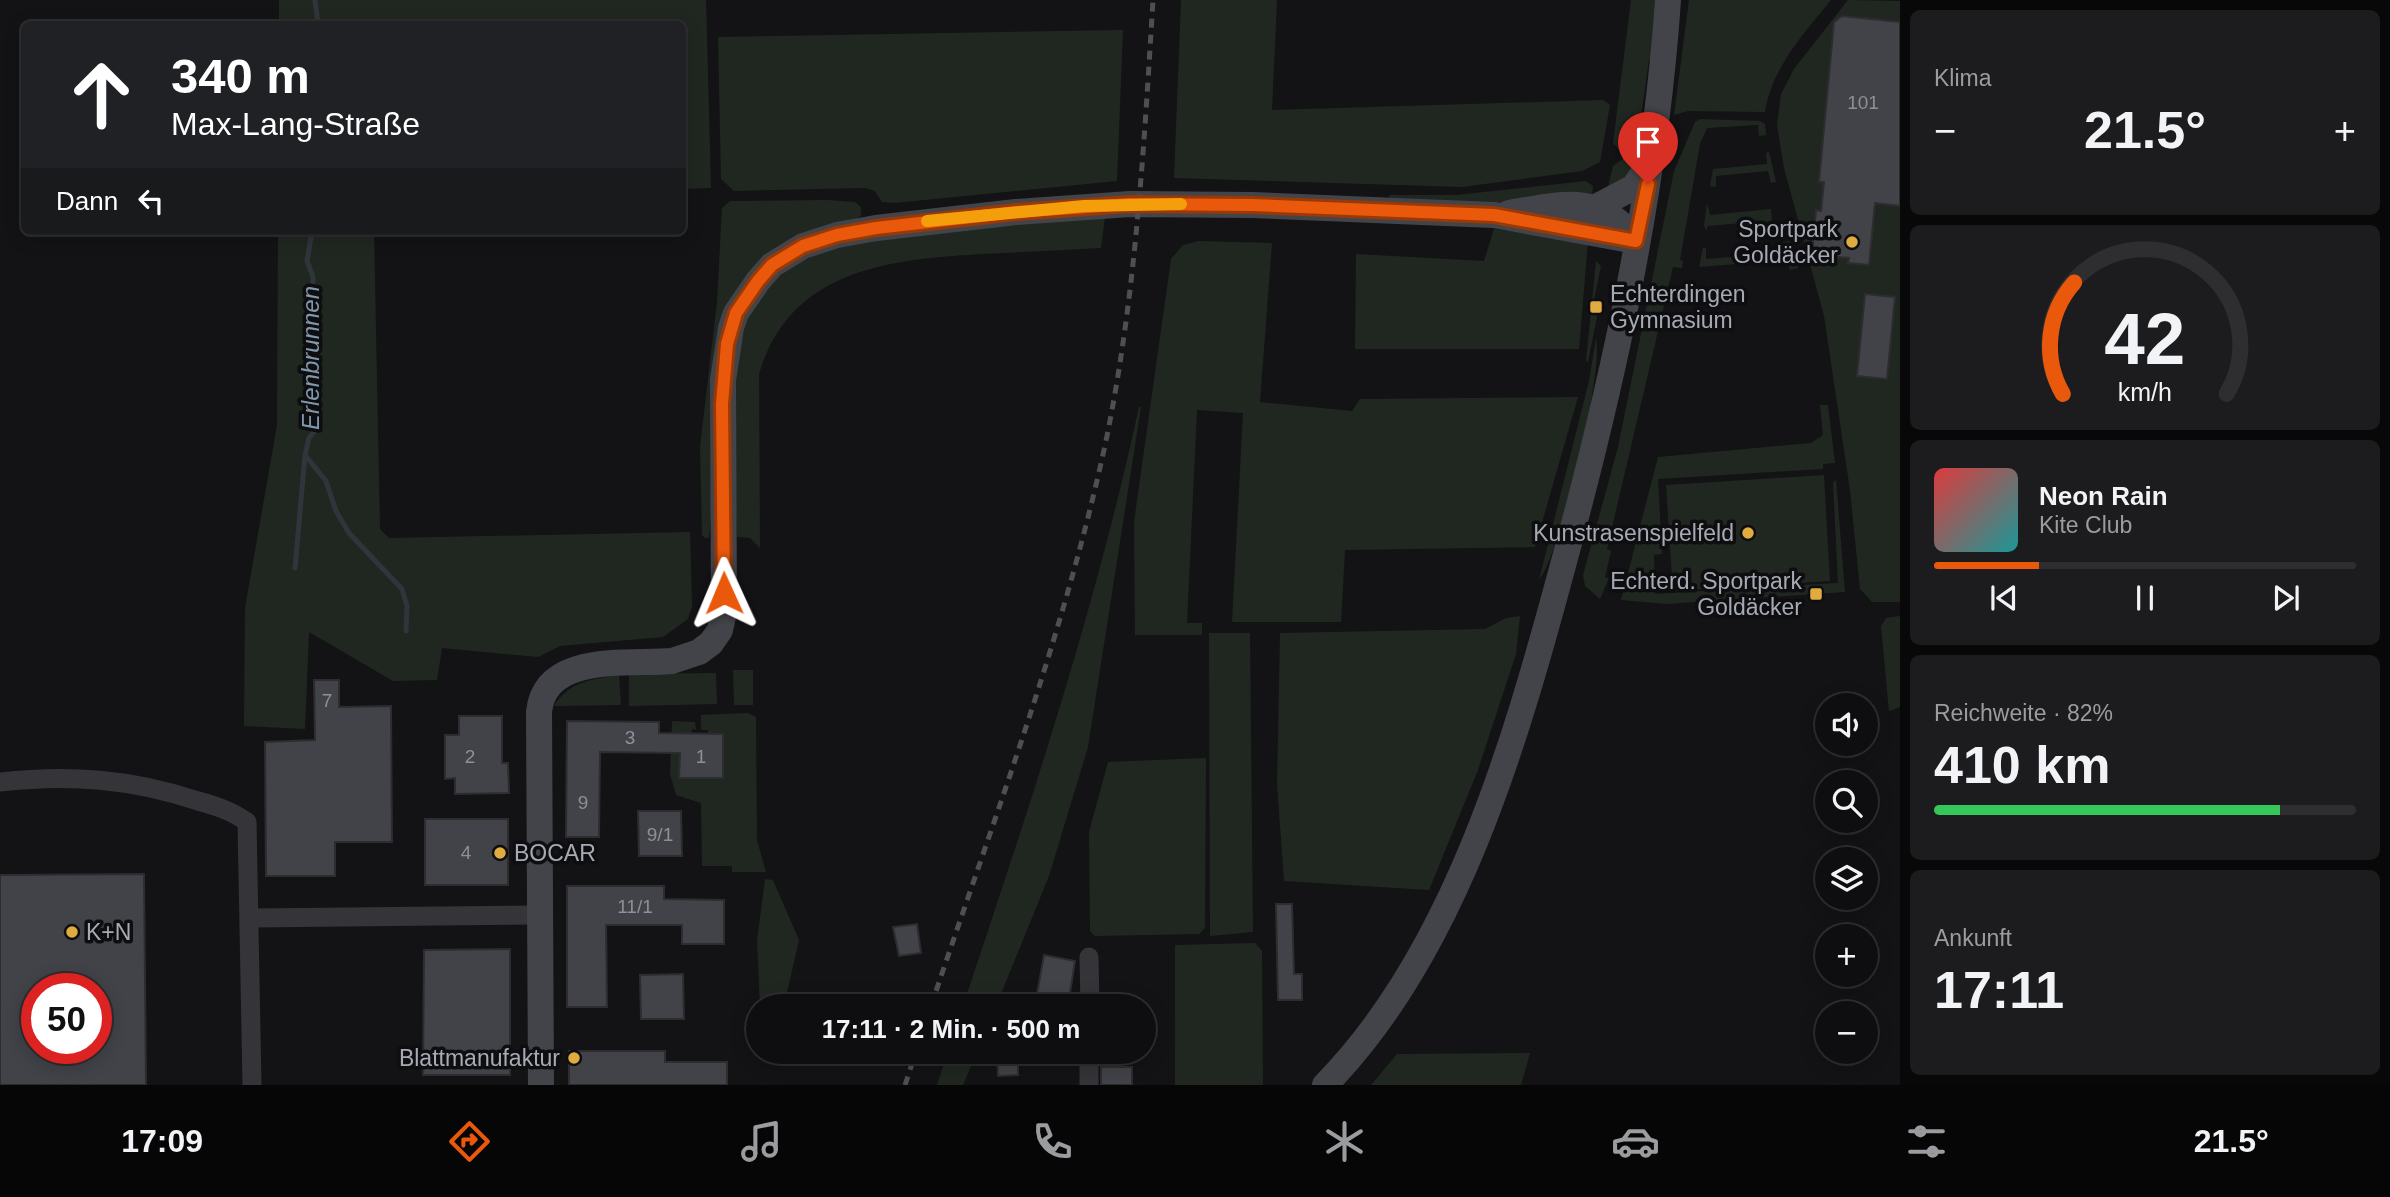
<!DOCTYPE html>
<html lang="de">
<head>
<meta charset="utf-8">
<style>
  :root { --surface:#0e0e10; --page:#1c1c1e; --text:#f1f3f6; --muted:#9b9c9f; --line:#2e2e30; --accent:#ea580c }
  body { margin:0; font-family:Arial,sans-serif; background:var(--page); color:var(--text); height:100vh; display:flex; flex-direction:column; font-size:26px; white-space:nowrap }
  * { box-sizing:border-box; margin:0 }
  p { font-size:23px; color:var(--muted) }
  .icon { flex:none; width:38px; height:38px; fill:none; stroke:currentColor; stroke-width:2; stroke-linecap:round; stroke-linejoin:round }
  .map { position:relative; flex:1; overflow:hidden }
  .panel { display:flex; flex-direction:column; gap:10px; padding:10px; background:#080809; width:490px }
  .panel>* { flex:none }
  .guide { position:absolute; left:21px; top:21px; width:665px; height:214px; border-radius:10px; box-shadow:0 4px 18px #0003,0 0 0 2px var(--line); background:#202124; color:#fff; overflow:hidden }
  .tools { position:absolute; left:1815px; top:693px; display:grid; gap:14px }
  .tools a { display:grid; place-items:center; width:63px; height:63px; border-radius:50%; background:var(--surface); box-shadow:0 4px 18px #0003,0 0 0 2px var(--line); font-size:35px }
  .speed { position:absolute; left:21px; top:973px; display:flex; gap:14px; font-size:35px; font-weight:700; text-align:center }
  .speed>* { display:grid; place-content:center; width:91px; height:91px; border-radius:50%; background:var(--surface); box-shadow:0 4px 18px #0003,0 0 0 2px var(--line); line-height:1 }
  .speed .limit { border:10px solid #d22; background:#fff; color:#111 }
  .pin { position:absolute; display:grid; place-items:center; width:60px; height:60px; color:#fff; margin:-72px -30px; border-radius:50% 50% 50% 0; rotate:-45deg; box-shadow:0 0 7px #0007 }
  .pin .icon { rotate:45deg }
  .me { position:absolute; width:77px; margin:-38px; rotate:359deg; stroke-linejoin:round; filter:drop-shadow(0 0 5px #0008) }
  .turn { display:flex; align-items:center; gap:24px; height:147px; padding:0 35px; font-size:32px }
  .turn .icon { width:91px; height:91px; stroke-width:2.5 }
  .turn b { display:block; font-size:49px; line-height:60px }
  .then { display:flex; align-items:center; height:66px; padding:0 35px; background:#0003; gap:14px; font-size:26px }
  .big { font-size:52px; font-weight:700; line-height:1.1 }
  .panel .card { flex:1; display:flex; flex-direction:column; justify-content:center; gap:10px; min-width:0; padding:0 24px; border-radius:10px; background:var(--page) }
  .panel .dial { align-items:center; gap:0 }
  .dial svg { height:182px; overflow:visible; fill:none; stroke:var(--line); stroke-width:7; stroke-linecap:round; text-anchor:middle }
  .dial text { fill:var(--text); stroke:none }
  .song { display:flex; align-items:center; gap:21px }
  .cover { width:84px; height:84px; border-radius:10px; background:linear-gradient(135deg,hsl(0 70% 55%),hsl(180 70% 35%)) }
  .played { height:7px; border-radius:4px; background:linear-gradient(90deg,var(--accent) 25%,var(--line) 25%) }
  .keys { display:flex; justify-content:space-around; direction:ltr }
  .heat { display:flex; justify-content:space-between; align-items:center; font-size:38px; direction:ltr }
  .charge { height:10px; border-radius:5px; background:linear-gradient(90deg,#34c759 82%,var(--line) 0) }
  .trip { position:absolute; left:746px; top:994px; width:410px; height:70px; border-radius:35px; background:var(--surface); box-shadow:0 4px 18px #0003,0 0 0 2px var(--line); font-weight:700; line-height:70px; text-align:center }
  .tabs { display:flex; height:112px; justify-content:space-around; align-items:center; background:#060606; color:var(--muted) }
  .tabs .icon { width:49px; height:49px }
  .tabs .current { color:var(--accent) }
  .tabs b { font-size:32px; color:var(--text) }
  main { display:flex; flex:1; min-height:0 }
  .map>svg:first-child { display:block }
</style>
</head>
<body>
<main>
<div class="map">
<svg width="1900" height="1085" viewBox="0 0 1900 1085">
  <rect width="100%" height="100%" fill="#131315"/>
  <path fill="#202721" d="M 279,0 L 706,0 L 711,188 L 683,189 L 682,24 L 279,24 Z
    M 1181,0 L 1277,0 L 1272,110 L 1603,100 L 1610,105 L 1600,162 L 1582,171 L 1462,187 L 1174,178 Z
    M 1631,0 L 1657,0 L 1652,59 L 1649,60 L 1638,138 L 1619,149 L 1613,143 Z
    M 1689,0 L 1831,0 C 1804,33 1771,69 1765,112 L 1688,111 L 1674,115 Z
    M 1848,0 L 1900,1 L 1900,602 L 1872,602 L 1860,589 L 1850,490 L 1824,316 L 1784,168 L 1777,125 L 1781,94 L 1794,69 Z
    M 1123,30 L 1117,181 L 894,203 L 882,202 L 875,191 L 865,188 L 734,191 L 721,179 L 718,37 Z
    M 1700,119 L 1760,121 L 1765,124 L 1766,135 L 1759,136 L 1758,125 L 1707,128 L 1700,144 L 1680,260 L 1683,261 L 1682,268 L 1673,267 L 1607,549 L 1611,551 L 1605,577 L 1609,578 L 1600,599 L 1585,586 L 1583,575 L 1618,447 L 1674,171 L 1695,122 Z
    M 1636,149 L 1635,161 L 1639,162 L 1637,173 L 1606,195 L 1613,166 Z
    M 1769,152 L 1776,182 L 1771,183 L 1768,171 L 1716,176 L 1716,187 L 1710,186 L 1713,169 L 1767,164 L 1766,153 Z
    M 1586,181 L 1593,186 L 1592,198 L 1487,205 L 1387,203 L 1390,195 L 1456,195 Z
    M 827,200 L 855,202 L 861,207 L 861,216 L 745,281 L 714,483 L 709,538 L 705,538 L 702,535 L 700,447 L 717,302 L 722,208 L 730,201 Z
    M 1707,203 L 1710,215 L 1771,209 L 1772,226 L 1767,225 L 1766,221 L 1707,226 L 1707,231 L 1704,226 Z
    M 1105,217 L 1101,248 C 1062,250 1023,252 984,254 C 890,259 790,269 759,374 L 760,548 L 750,538 L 737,537 L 731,385 L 748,313 L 769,284 L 794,265 L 826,249 L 920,232 Z
    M 1494,229 L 1588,241 L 1579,349 L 1355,349 L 1356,254 L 1484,261 Z
    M 278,231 L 374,231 L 380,529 L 389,538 L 690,532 L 692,607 L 688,619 L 663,637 L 560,646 L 538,657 L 442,648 L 437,680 L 393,681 L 309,632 L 305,729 L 244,726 L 245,608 L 277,425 Z
    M 1198,241 L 1272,243 L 1260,402 L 1352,411 L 1360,399 L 1578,397 L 1535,547 L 1345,550 L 1341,622 L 1232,622 L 1243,413 L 1197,410 L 1187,623 L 1202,623 L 1202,635 L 1135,635 L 1134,522 L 1171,259 L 1183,245 Z
    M 1790,241 L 1798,268 L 1790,270 L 1787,260 L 1699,267 L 1703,248 L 1706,248 L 1706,259 L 1782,253 L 1783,242 Z
    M 1596,261 L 1601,266 L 1594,300 L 1600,302 L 1588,362 L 1586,361 Z
    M 1596,338 C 1604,370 1561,553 1539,580 L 1589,381 Z
    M 1820,405 L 1828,405 L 1835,463 L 1823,464 L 1823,469 L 1658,479 L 1662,554 L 1654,555 L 1655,594 L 1838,583 L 1833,483 L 1836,480 L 1845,592 L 1666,604 L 1621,600 L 1658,457 L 1811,443 L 1823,435 Z
    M 1139,407 L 1141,407 L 1088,747 L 1049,876 L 996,1006 L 963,1006 C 1029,808 1095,611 1139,407 Z
    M 1824,475 L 1830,581 L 1673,591 L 1666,485 Z
    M 1520,616 L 1516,654 L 1478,770 L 1429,890 L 1284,881 L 1277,784 L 1280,633 L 1485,629 L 1506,618 Z
    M 1900,616 L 1900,707 L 1889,711 L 1881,626 L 1886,618 Z
    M 1209,633 L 1250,633 L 1253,932 L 1210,936 Z
    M 733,670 L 753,670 L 753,705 L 734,705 Z
    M 716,673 L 717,704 L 629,706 L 629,674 Z
    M 619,675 L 621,705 L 554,706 C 569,681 593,679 619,675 Z
    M 748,713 L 756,717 L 757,840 L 766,872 L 732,872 L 732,866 L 702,866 L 701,803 L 676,795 L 670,774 L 672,721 L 695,722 L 696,730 L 692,729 L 691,734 L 680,734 L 679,778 L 723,778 L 723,734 L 708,734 L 708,730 L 701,730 L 701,715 Z
    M 1206,758 L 1205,928 L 1199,934 L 1095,936 L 1090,931 L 1089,832 L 1108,762 Z
    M 765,879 L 773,880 L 799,940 L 784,1006 L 760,1006 L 757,941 Z
    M 1255,943 L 1262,951 L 1263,1085 L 1175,1085 L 1175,945 Z
    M 948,1052 L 977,1052 L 963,1085 L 937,1085 Z
    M 1530,1053 L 1521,1085 L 1371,1085 L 1397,1054 Z"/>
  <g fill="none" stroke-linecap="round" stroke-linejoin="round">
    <path stroke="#2e363c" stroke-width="5" d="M 315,0 L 318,24
      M 305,455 L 326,481 L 336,511 L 349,533 L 402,589 L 407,606 L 406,631
      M 295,568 L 305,455 L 309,438 L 316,429 L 310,394 L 313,277 L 307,261 L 312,231"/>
  </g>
  <path fill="#424348" stroke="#2d2d30" stroke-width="2" fill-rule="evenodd" d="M 1842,16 L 1900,22 L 1900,206 L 1875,203 L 1869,265 L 1848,263 L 1849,258 L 1812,255 L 1816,210 L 1821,211 L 1824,182 L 1819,182 L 1834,22 Z
    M 1865,294 L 1895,297 L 1887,379 L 1857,376 Z
    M 314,680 L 339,680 L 339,707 L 391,706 L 392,842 L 335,842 L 335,876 L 266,876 L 265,742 L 315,740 Z
    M 459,716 L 502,716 L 502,763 L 508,763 L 509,793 L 455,794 L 455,778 L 445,779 L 445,735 L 459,735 Z
    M 567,721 L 659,722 L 659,733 L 723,734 L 723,778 L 679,778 L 680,753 L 600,752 L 599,837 L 566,837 Z
    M 638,811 L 681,811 L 682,856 L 639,856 Z
    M 425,819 L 508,819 L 508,885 L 425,885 Z
    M 144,874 L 146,1085 L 0,1085 L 0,875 ZM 37,989 L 96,989 L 96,1048 L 37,1048 Z
    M 567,886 L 664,886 L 664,899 L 724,900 L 724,944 L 682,944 L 682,925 L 606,925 L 607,1007 L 567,1007 Z
    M 1276,904 L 1292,904 L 1294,974 L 1302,974 L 1302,1000 L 1278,1000 Z
    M 917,924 L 921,953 L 899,956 L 893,927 Z
    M 510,949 L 510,1075 L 423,1075 L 424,950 Z
    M 1044,955 L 1075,961 L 1068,1006 L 1035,1005 Z
    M 683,974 L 684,1019 L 641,1019 L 640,975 Z
    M 569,1051 L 665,1051 L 665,1062 L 727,1062 L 727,1085 L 569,1085 Z
    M 997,1052 L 1018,1052 L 1018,1075 L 998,1076 Z
    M 1101,1067 L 1132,1067 L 1132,1085 L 1101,1085 Z"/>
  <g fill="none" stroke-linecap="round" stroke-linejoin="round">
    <path stroke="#353539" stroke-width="19" d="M 0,782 C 69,774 132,779 198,801 C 216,806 232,811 247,822 L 252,1085
      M 249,918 L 539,915
      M 1089,957 L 1090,1006
      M 1089,1085 L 1089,1052"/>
    <path stroke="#434449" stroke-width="26" d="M 1596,207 L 1634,187 L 1649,164
      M 1509,213 C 1562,204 1600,192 1636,241
      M 541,1085 L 539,712 C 545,652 628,665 672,661 L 699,652 L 711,643 L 720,630 L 724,612 L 723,380 L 731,328 L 736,313 L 758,281 L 772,265 L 803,246 L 837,235 L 876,228 L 1016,212 L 1130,204 L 1252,205 L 1494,215 L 1636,241
      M 1325,1085 C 1455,953 1515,743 1562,569 C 1613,383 1655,192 1668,0"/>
    <path stroke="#4e4f54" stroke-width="5" stroke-dasharray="9 7" stroke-linecap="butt" d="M 931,1006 C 994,818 1066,630 1107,436 C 1136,292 1144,146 1153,0
      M 905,1085 L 916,1052"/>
  </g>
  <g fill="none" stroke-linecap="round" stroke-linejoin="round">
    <g stroke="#983908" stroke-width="18">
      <path id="route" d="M 724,593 L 722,404 L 727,344 L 736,313 L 758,281 L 772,265 L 803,246 L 837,235 L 876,228 L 1016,212 L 1130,204 L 1252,205 L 1494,215 L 1636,241 L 1648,184"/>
    </g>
    <use href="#route" stroke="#ea580c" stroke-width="12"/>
    <path stroke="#f59e0b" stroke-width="12" d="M 927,221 L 1084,206 L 1181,204"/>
  </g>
  <g fill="#e1ac3f" stroke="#0e0e10" stroke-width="2.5">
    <circle cx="1852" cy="242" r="7"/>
    <rect x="1589" y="300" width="14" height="14" rx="3.5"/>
    <circle cx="1748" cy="533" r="7"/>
    <rect x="1809" y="587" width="14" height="14" rx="3.5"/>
    <circle cx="500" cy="853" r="7"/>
    <circle cx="72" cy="932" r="7"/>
    <circle cx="574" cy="1058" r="7"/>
  </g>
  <g text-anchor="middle" stroke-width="7" stroke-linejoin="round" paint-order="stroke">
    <g font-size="19" fill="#8d9099">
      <text x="1863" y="109">101</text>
      <text x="327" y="707">7</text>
      <text x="630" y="744">3</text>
      <text x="470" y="763">2</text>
      <text x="701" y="763">1</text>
      <text x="583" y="809">9</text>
      <text x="660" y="841">9/1</text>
      <text x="466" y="859">4</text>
      <text x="635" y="913">11/1</text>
    </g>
    <g font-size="23" fill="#a6aab4" stroke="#0e0e10" text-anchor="end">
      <text x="1838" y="237">Sportpark<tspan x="1838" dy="26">Goldäcker</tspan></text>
      <text x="1610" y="302" text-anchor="start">Echterdingen<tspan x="1610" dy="26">Gymnasium</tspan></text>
      <text x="1734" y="541">Kunstrasenspielfeld</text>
      <text x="1802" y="589">Echterd. Sportpark<tspan x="1802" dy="26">Goldäcker</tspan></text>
      <text x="514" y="861" text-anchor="start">BOCAR</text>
      <text x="86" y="940" text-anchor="start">K+N</text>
      <text x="560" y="1066">Blattmanufaktur</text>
    </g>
    <g font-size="24" font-style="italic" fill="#8097ac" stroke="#0e0e10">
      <text transform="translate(311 358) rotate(-90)" y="8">Erlenbrunnen</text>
    </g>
  </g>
</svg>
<div class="tools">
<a><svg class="icon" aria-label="sound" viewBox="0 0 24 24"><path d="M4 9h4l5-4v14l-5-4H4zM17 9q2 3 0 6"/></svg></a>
<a><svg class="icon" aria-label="search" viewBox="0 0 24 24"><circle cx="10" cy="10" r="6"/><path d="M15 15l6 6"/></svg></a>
<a><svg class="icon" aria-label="layers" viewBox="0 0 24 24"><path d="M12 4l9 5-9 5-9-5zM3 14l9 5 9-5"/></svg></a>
<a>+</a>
<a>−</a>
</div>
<div class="speed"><div class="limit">50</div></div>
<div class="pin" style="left:1648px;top:184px;background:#d93025"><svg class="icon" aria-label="arrive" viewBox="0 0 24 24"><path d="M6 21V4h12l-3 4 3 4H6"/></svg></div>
<svg class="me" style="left:724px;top:593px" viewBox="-20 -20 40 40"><path d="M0-17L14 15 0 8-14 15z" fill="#ea580c" stroke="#fff" stroke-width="4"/></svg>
<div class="trip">17:11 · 2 Min. · 500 m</div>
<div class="guide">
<div class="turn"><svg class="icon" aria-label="ahead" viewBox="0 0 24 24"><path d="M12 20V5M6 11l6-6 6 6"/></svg><div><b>340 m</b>Max-Lang-Straße</div></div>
<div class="then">Dann<svg class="icon" aria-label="left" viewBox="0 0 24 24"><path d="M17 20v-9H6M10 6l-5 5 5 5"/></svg></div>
</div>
</div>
<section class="panel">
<div class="card"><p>Klima</p>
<div class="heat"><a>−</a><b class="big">21.5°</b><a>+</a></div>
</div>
<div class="card dial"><svg viewBox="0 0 100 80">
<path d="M14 69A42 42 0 1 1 86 69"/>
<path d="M14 69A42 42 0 0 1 19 20" stroke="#ea580c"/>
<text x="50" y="56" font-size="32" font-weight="700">42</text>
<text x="50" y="72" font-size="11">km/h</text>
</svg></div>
<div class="card">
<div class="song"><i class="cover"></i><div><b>Neon Rain</b><p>Kite Club</p></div></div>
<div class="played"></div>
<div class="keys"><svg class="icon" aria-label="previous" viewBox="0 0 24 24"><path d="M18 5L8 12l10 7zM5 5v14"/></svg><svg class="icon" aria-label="pause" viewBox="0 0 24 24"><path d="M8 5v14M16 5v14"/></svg><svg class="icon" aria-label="next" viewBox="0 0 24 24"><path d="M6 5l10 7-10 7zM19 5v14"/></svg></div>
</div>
<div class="card"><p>Reichweite · 82%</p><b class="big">410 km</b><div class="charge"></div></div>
<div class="card"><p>Ankunft</p><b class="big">17:11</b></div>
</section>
</main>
<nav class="tabs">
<b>17:09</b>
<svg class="icon current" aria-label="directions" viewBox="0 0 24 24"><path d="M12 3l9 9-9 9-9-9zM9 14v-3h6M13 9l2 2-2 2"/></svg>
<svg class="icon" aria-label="music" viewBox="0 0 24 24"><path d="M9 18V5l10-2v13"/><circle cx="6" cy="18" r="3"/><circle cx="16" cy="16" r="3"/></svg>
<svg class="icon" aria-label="phone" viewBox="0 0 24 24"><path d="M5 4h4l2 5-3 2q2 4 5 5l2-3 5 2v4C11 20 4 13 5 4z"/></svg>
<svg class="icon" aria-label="climate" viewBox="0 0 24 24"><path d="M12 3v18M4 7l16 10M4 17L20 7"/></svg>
<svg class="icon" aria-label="car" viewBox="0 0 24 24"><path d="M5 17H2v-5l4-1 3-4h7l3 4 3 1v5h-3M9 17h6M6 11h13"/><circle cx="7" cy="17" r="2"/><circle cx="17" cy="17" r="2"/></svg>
<svg class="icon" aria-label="filters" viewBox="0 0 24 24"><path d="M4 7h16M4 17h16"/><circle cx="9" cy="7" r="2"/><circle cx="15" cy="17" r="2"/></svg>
<b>21.5°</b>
</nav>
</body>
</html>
